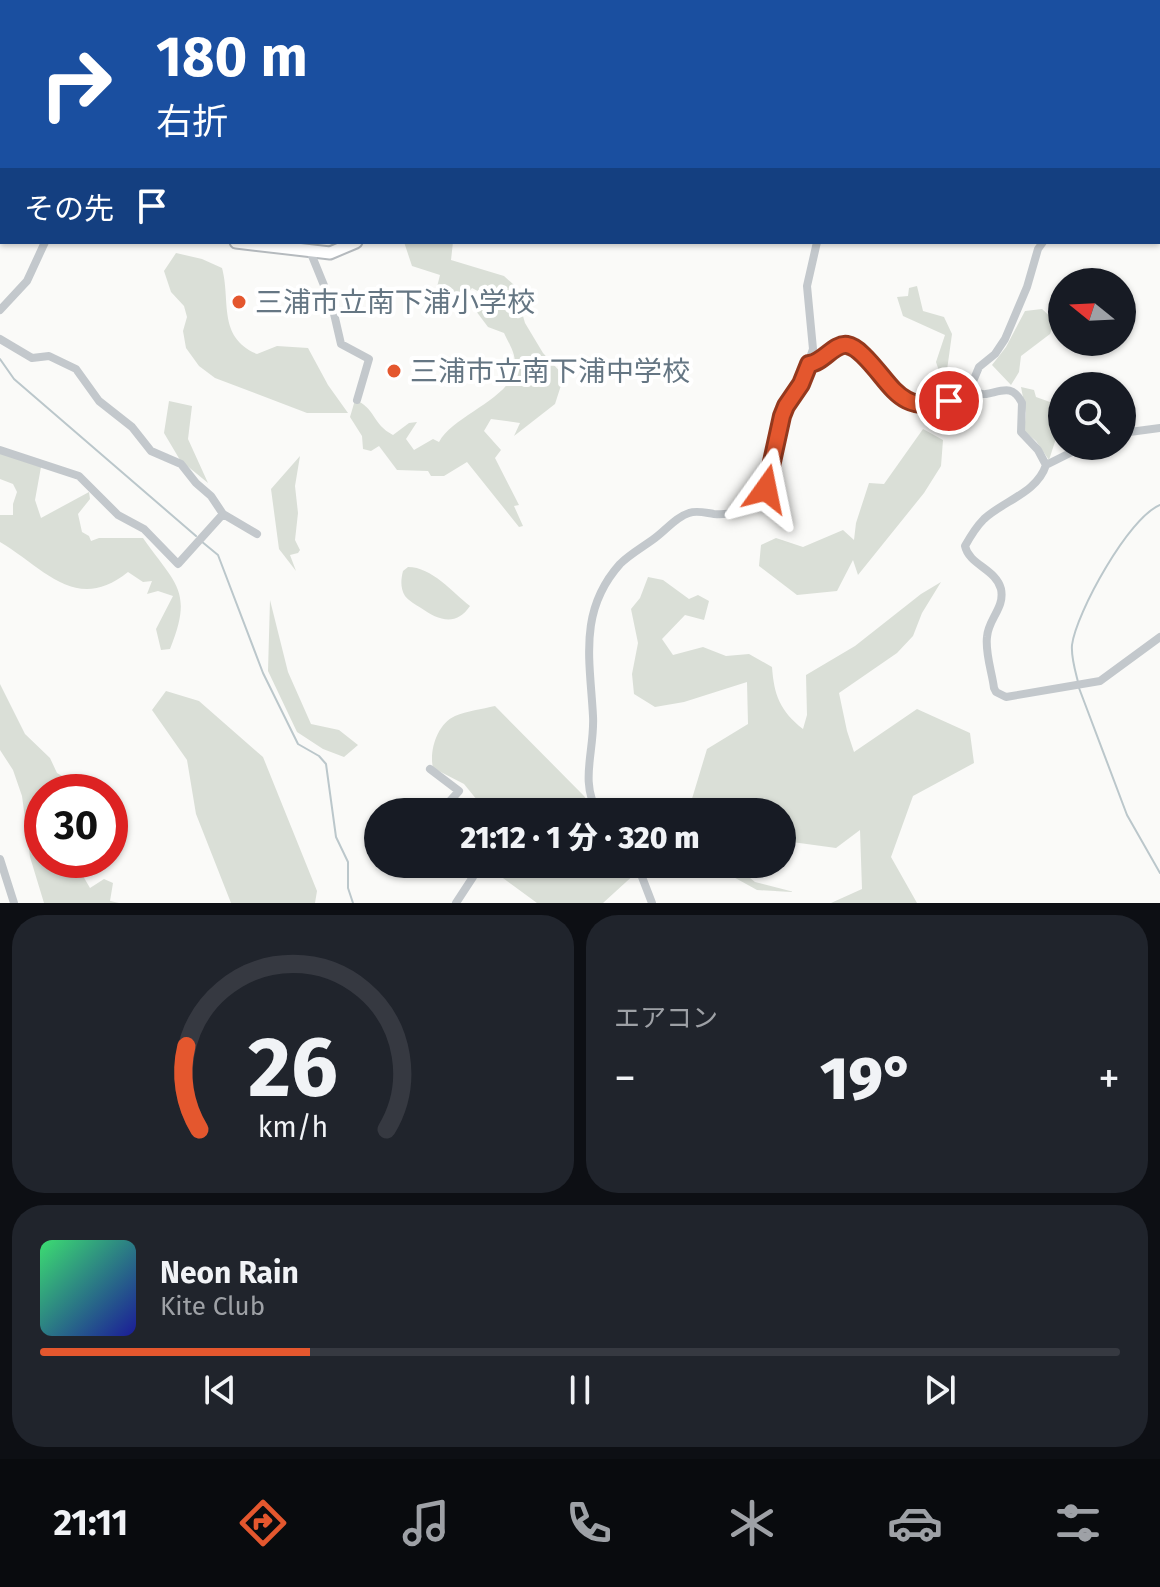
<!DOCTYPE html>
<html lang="ja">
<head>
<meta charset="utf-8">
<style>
  :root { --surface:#171b24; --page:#20242c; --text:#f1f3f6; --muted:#9ea1a6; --line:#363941; --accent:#e4572e }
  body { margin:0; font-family:"Fira Sans","Noto Sans JP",sans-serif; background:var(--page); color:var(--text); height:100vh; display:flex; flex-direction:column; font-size:30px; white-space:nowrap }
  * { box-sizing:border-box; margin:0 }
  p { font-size:26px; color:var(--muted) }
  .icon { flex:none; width:44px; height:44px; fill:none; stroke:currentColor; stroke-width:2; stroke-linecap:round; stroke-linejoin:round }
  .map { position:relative; height:903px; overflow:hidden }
  .side { display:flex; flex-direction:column; gap:12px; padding:12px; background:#0d0f14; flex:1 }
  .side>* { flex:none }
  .guide { position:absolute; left:0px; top:0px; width:1160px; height:244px; box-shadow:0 2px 6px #0004; background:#1a4fa0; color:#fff; overflow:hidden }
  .needle { width:52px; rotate:288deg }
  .fabs { position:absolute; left:1048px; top:268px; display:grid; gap:16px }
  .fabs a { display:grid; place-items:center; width:88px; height:88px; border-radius:50%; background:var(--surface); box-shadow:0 2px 6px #0004; font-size:40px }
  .speed { position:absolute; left:24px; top:774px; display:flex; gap:16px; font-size:40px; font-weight:700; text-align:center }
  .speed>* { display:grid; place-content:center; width:104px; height:104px; border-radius:50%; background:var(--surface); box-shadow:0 2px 6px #0004; line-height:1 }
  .speed .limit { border:12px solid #d22; background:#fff; color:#111 }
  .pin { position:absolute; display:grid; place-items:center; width:68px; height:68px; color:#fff; margin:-34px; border:4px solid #fff; border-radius:50%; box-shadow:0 2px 8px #0007 }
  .me { position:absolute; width:88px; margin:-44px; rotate:12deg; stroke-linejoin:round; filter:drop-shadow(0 0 6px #0008) }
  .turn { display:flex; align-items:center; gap:28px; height:168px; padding:0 24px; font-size:36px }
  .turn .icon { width:104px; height:104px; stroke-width:2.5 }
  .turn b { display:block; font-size:56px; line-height:68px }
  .then { display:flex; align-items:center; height:76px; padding:0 24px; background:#0003; gap:16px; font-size:30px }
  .big { font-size:60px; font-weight:800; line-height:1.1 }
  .side .tile { flex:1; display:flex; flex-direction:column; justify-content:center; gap:12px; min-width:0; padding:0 28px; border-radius:32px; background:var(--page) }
  .side .dial { align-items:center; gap:0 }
  .dial svg { height:208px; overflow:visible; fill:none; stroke:var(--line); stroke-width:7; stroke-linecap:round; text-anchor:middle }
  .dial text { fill:var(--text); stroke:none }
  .song { display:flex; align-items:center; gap:24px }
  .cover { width:96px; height:96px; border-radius:12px; background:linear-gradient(135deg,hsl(140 70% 55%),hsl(240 70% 35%)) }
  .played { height:8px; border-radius:4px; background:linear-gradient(90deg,var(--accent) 25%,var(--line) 25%) }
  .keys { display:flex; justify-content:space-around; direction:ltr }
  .heat { display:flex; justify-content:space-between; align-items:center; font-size:44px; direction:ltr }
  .side .tiles { flex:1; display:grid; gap:12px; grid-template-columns:1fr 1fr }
  .tile:last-child { grid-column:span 2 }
  .trip { position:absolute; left:364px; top:798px; width:432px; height:80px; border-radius:40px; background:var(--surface); box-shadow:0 2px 6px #0004; font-weight:800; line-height:80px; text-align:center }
  .tab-bar { display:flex; height:128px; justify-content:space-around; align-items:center; background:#090b0e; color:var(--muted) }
  .tab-bar .icon { width:56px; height:56px }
  .tab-bar .active { color:var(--accent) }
  .tab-bar b { font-size:36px; color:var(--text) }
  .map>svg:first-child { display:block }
</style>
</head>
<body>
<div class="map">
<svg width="1160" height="903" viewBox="0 0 1160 903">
  <rect width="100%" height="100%" fill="#fafaf8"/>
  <path fill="#dadfd7" d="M 404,242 L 453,242 L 451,260 L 504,276 L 514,285 L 525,323 L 543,353 L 564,376 L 555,404 L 514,436 L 520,423 L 491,419 L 484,431 L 501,450 L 495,458 L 519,505 L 514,506 L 523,526 L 519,527 L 467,462 L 444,476 L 431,476 L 428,471 L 397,470 L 379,446 L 371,451 L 363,449 L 362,436 L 350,417 L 355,400 C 375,407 372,424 393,435 L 409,423 L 417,422 L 406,439 L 414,450 L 433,439 L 439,442 C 454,414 517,397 515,363 C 515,352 508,342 504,333 L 488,327 L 476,311 L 485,295 L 472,288 L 463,299 L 436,291 L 440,275 L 412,266 Z
    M 176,253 L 202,259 L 222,268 C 231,301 217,337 257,354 L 277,346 L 308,348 L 328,385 L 348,413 L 307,413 L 215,378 L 199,366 L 186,348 L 183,331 L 187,317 L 184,306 L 171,292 L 164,271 Z
    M 917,286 L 923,311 L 944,317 L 952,334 L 947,370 L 956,389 L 948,398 L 936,362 L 945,335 L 903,316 L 897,297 L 908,296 L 909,288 Z
    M 1042,309 L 1055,321 L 1050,334 L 1021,356 L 1019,372 L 1011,385 L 992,365 L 1006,347 L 1025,311 Z
    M 1021,387 L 1034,390 L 1036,397 L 1050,402 L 1062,397 L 1062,420 L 1049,460 L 1036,441 L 1024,431 L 1026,413 Z
    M 169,401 L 192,406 L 188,439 L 208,483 L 180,460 L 164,433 Z
    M 923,429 L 943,440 L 941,466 L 924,493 L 858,575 L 853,560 L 837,591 L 797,595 L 759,566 L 761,545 L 776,538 L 803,547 L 843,530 L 854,540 L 856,523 L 869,483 L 884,484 Z
    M 0,453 L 41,467 L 35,500 L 41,518 L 89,492 L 90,499 L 78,514 L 82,532 L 89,536 L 91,541 L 99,538 L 143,538 C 175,584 194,590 170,649 L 161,650 L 156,629 L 173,596 L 158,591 L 147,594 L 152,581 L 143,582 L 128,572 C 76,614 44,568 0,542 L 0,515 L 13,515 L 13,504 L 17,492 L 13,484 L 0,479 Z
    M 300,456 L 295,486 L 298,513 L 295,540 L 300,550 L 298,553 L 290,555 L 296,571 L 279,549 L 271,489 Z
    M 408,567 C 432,567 452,592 470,606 C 456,627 438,620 421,608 C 416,605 408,600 405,596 C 400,588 401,579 403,571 Z
    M 648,577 L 663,580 L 689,599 L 698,595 L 709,601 L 704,620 L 685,615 L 662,639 L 673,655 L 703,647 L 726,656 L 749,654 L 772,667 C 774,695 780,711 803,729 L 807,715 L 806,675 L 855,646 L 921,594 L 941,582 L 922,613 L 913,636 L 897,653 L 839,693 L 847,731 L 854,752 L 917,709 L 970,733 L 974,763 L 913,796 L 891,857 L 917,903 L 831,903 L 862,889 L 860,830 L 836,848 L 792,842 L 782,829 L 782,812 L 768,812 L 764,806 C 731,811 724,816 691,802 L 707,749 L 748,724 L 747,682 L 684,702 L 655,707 L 634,694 L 632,674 L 638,643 L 631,609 L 640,598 Z
    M 270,600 L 288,672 L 311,724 L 339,730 L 358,745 L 344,757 L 323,749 L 297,732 L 268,671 Z
    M 0,684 L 25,734 L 50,758 L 57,773 L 69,780 L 70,792 L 42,792 L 42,860 L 81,860 L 83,876 L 90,888 L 104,879 L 113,883 L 110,901 L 119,903 L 44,903 L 30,857 L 22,796 L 13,770 L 0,750 Z
    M 166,691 L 199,701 L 263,757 L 317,891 L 315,903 L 231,903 L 196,814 L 187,760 L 152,710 Z
    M 495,706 L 584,796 L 595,812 L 454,812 L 473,808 L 477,800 L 464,784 L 433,768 C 429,751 437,724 455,716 C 467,711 482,709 495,706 Z
    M 484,864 L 632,864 L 637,872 L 603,903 L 537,903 Z
    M 710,864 L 733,864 L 755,882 L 794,892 L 757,890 Z"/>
  <path fill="#bbc7cb" d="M 0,0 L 452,0 L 456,2 L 2,2 L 2,119 Z
    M 983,0 L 1160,0 L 1160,58 L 1158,2 Z"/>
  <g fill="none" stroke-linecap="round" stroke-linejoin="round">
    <path stroke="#bbc7cb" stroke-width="2" d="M 0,359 L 14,379 L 196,536
      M 201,541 L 218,555 L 263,673 L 298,744 L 319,756 L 326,764 L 336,837 L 348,862 L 348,888 L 353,903
      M 1078,682 C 1075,670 1071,657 1072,645 C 1076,613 1129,517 1160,505
      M 1079,688 L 1127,815 L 1160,873"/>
    <g stroke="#b5babe" stroke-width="15">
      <path id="major" d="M 799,0 L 802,2
        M 542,2 L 542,0
        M 1158,102 L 1160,102
        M 0,190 L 2,191
        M 236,242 L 330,253 L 356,242"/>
    </g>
    <path stroke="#c3c8cc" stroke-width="8" d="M 735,2 L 735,0
      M 1158,123 L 1160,124
      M 0,213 L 2,213
      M 1158,225 L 1160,225
      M 310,251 L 332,305 L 341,344 L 369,359 L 357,400
      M 0,310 L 27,281 L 45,242
      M 0,339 L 32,358 L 49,356 L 76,369 L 99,401 L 132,427 L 151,451 L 181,464 L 196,483 L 211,496 L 223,514 L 257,534
      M 809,364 C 823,363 834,344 847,345 C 878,348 879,404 928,404 C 938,404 948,402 957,397 C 961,396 964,392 968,392 C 974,391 980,395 986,394 C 1002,391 1013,384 1022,403 L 1021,432 L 1038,450 L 1046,465
      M 969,391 L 979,367 L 995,354 L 1005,339 L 1027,287 L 1038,249 L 1043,242
      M 1122,433 L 1160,428
      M 1084,446 L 1046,465 C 1037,493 1003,501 984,519 C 976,527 970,537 965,546 C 969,565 996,569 1001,589 C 1005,608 988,619 987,637 C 985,653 992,672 994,688 L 996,692 L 1006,697 L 1100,681 L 1160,637
      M 0,450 L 79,476 L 118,515 L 144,529 L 178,564 L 223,514
      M 430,769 L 459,791 L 440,812
      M 598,812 C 579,782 595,750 593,716 C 590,660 578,611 620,564 C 630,554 643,547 655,538 C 666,530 676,517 689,513 C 697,510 706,513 714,514 C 735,516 754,507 766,489 L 782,416 L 801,384 L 813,349 L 807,286 L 817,242
      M 0,859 L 14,903
      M 637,864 L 652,903
      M 456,903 L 473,877 L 458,864"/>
    <use href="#major" stroke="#fff" stroke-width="11"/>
  </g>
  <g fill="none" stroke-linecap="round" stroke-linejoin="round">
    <g stroke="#94391e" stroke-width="20">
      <path id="route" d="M 766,489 L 782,416 L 786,406 L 801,384 L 809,364 C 823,363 834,343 847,345 C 853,346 859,351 863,355 C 893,384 898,415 949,401"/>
    </g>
    <use href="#route" stroke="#e4572e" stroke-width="14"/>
  </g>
  <g fill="#e4572e" stroke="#fff" stroke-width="3">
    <circle cx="239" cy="302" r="8"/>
    <circle cx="394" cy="371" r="8"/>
  </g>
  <g text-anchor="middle" stroke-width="8" stroke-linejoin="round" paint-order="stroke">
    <g font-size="28" fill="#657683" stroke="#fff" text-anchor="start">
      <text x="255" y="312">三浦市立南下浦小学校</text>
      <text x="410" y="381">三浦市立南下浦中学校</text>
    </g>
  </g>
</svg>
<div class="fabs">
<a><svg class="needle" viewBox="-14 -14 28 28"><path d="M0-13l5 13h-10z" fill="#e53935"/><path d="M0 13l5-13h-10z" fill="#9ea1a6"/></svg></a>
<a><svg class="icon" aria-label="search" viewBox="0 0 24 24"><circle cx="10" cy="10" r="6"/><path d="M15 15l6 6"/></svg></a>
</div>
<div class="speed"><div class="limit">30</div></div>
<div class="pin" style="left:949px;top:401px;background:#d93025"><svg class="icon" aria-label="arrive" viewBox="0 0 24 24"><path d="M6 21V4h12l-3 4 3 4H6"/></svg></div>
<svg class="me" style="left:766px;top:489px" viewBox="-20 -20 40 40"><path d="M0-17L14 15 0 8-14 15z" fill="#e4572e" stroke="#fff" stroke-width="4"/></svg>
<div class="trip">21:12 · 1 分 · 320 m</div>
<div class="guide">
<div class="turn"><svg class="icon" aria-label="right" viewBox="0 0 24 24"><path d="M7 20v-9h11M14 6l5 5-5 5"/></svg><div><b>180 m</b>右折</div></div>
<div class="then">その先<svg class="icon" aria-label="arrive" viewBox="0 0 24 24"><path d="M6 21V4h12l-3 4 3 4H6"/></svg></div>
</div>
</div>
<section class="side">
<div class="tiles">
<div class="tile dial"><svg viewBox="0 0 100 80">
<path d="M14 69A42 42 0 1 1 86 69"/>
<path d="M14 69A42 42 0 0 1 9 37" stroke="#e4572e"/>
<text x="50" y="56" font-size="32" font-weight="700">26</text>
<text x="50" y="72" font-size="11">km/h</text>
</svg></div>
<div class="tile"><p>エアコン</p>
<div class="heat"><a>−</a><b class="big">19°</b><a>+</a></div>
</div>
<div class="tile">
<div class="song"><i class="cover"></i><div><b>Neon Rain</b><p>Kite Club</p></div></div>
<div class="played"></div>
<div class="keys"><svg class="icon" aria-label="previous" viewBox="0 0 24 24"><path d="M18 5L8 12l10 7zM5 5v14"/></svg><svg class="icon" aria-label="pause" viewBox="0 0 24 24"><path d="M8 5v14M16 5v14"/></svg><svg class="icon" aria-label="next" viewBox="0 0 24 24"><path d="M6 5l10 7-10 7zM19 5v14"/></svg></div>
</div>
</div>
</section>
<nav class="tab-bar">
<b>21:11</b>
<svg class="icon active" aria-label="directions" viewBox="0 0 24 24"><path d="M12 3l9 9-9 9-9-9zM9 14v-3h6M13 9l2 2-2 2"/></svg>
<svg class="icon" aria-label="music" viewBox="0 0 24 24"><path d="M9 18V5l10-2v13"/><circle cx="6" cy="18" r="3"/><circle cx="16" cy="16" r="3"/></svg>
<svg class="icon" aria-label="phone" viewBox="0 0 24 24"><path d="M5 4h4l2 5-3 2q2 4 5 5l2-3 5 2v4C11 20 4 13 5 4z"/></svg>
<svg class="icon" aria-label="climate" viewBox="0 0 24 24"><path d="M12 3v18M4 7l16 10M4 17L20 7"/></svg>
<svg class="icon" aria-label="car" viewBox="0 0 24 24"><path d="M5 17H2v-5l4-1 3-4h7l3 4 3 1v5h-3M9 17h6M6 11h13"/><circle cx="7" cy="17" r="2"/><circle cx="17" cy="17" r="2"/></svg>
<svg class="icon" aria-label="filters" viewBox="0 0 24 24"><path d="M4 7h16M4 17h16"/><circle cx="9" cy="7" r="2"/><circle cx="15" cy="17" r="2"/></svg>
</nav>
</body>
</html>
